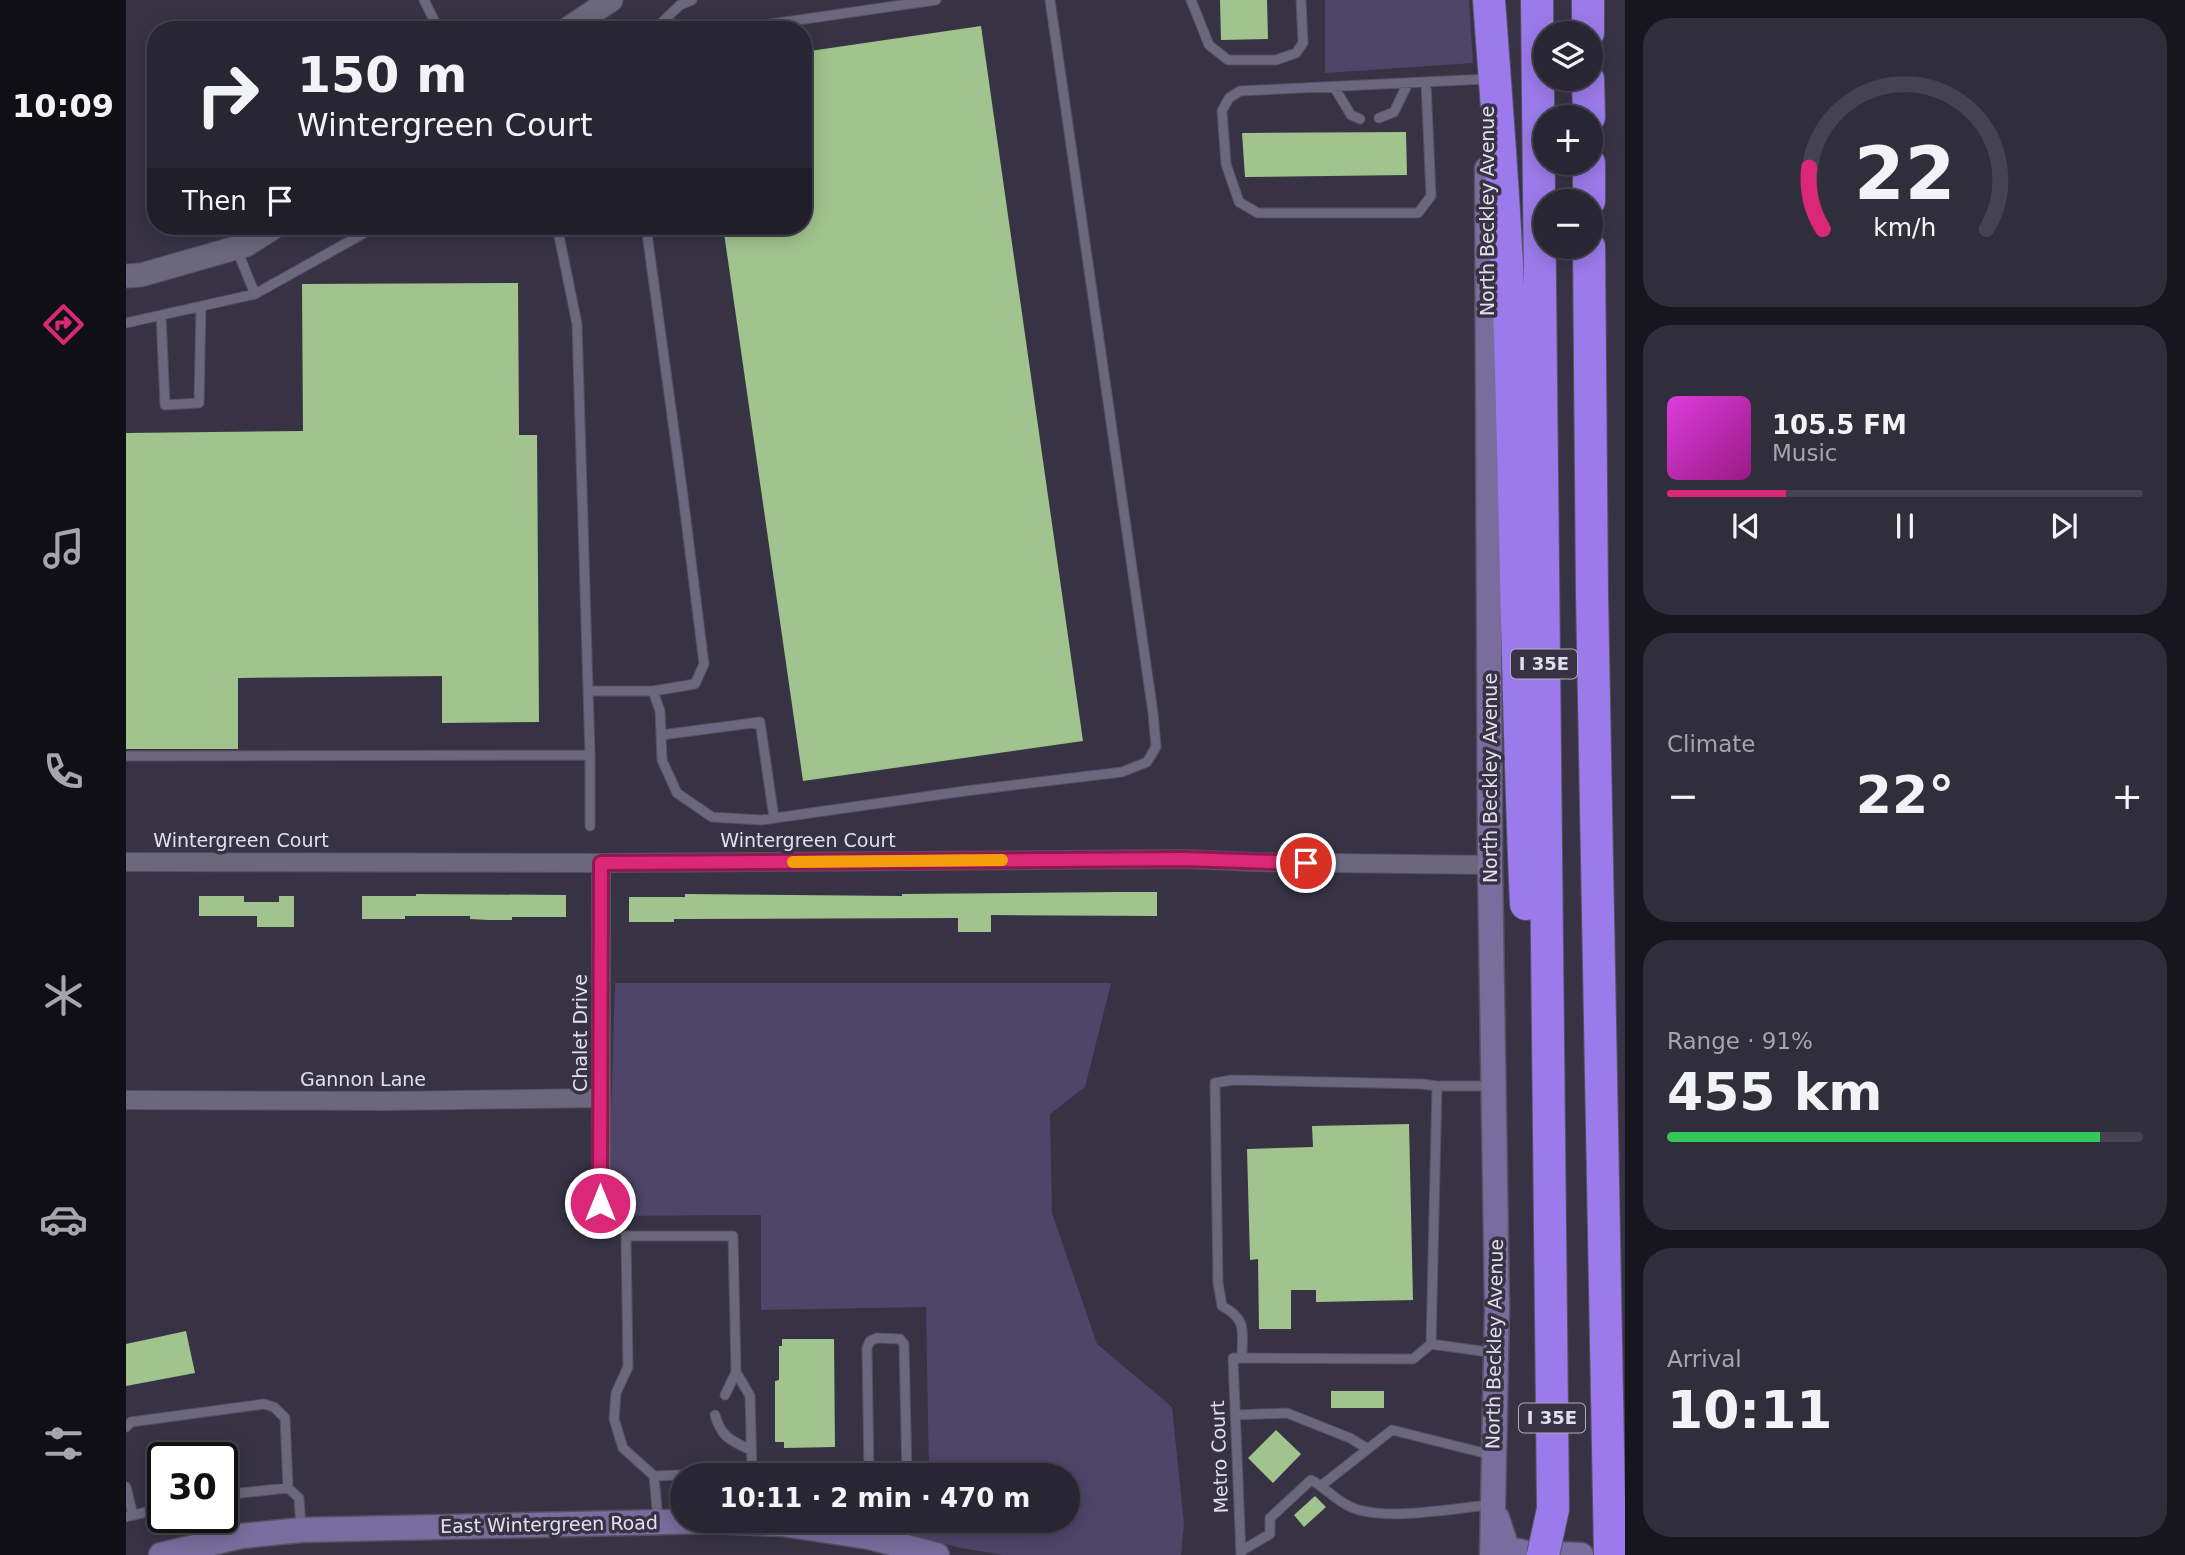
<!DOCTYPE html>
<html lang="en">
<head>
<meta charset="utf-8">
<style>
  :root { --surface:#292634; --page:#312e3c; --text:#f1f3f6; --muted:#a5a5ac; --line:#45434f; --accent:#db2777 }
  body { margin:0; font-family:"DejaVu Sans",sans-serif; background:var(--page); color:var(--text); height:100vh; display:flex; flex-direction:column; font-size:26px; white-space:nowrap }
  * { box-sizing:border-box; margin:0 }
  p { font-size:23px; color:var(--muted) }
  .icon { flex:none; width:38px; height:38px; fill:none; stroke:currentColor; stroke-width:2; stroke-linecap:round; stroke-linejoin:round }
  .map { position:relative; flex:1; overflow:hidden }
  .drawer { display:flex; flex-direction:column; gap:18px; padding:18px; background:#17151d; width:560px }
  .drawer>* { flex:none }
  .banner { position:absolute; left:21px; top:21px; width:665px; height:214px; border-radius:28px; box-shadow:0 4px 18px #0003,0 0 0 2px var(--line); background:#292634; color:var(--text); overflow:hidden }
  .controls { position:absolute; left:1407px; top:21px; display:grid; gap:14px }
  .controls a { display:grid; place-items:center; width:70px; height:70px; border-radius:50%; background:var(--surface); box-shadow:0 4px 18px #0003,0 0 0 2px var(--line); font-size:35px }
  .speed { position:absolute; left:21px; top:1442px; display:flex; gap:14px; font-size:35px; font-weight:700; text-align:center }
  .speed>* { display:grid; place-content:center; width:91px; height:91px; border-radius:50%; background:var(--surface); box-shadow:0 4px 18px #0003,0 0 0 2px var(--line); line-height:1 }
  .speed .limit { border:4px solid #111; border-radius:10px; background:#fff; color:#111 }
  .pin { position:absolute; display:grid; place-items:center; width:60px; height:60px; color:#fff; margin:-30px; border:4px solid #fff; border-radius:50%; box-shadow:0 2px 7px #0007 }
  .me { position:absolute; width:77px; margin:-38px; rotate:0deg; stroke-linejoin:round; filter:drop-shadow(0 0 5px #0008) }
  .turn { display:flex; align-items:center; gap:24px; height:147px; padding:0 35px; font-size:32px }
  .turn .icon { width:91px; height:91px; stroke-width:2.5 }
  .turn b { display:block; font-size:49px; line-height:60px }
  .then { display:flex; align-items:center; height:66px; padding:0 35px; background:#0003; gap:14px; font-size:26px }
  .big { font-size:52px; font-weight:700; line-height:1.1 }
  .drawer .widget { flex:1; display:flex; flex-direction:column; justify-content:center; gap:10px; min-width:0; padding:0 24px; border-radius:28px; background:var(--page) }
  .drawer .dial { align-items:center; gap:0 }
  .dial svg { height:182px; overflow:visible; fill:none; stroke:var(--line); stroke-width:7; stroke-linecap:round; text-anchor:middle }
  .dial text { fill:var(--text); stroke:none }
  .song { display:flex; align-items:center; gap:21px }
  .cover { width:84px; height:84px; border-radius:10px; background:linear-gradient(135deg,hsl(300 70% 55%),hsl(310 70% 35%)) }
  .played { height:7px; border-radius:4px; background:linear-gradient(90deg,var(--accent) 25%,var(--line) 25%) }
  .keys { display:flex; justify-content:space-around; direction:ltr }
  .heat { display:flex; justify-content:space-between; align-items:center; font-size:38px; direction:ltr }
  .charge { height:10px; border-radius:5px; background:linear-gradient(90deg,#34c759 91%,var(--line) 0) }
  .trip { position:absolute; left:544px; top:1463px; width:410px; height:70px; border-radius:35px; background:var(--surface); box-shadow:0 4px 18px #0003,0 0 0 2px var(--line); font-weight:700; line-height:70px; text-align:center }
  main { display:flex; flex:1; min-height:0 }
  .tab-bar { display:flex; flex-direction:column; width:126px; justify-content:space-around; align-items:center; background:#100f15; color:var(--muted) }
  .tab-bar .icon { width:49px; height:49px }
  .tab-bar .selected { color:var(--accent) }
  .tab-bar b { font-size:32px; color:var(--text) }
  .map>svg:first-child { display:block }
</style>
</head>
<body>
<main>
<nav class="tab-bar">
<b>10:09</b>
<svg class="icon selected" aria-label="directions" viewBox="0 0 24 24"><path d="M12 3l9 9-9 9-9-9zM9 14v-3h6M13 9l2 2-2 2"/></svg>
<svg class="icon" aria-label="music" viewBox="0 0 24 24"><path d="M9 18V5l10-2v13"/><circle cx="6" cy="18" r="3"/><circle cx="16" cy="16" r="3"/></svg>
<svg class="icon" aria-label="phone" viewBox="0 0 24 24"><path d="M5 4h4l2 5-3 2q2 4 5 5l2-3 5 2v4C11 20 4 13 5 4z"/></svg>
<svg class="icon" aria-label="climate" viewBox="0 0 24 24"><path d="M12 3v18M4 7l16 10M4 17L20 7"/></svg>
<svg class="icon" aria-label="car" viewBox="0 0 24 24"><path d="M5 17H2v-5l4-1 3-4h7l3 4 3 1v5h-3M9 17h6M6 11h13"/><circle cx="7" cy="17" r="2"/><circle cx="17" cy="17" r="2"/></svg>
<svg class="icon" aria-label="filters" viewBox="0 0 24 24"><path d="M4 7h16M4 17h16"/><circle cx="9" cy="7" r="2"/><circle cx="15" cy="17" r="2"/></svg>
</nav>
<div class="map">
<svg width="1499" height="1555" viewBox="0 0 1499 1555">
  <rect width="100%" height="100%" fill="#373345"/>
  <path fill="#4e4569" d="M 1199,0 L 1343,0 L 1347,63 L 1199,73 Z
    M 489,983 L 985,983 L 959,1087 L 924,1114 L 926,1213 L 971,1344 L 1046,1407 L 1058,1524 L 1055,1555 L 877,1555 L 835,1548 L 754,1527 L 755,1521 L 942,1521 L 942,1475 L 803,1475 L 800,1307 L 635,1310 L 635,1215 L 482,1216 Z"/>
  <path fill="#a1c38d" d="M 1094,0 L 1141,0 L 1142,39 L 1095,40 Z
    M 855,26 L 957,741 L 677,781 L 597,226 L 677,226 L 677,52 Z
    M 1280,132 L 1281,175 L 1119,177 L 1116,133 Z
    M 392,283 L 393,435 L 411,435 L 413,722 L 316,723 L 316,676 L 112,678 L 112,749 L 0,749 L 0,433 L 177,431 L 176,284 Z
    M 991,892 L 1031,892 L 1031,916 L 865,915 L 865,932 L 832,932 L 832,918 L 548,919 L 548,922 L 503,922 L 503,897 L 559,897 L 559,894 L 776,896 L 776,894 Z
    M 290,894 L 440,895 L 440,917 L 386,917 L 386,920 L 363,920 L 344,919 L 344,916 L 279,916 L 279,919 L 236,919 L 236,896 L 290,896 Z
    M 73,896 L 118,896 L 118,902 L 153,902 L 153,896 L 168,896 L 168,927 L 131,927 L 131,916 L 73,916 Z
    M 1283,1124 L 1287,1300 L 1190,1302 L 1190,1290 L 1165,1290 L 1165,1329 L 1133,1329 L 1132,1259 L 1124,1260 L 1121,1149 L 1187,1147 L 1186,1126 Z
    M 60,1331 L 69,1373 L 0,1386 L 0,1344 Z
    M 656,1339 L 708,1339 L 709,1447 L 658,1448 L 658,1442 L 649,1442 L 649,1381 L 653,1380 L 653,1346 L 656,1346 Z
    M 1205,1391 L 1258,1391 L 1258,1408 L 1205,1408 Z
    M 1150,1430 L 1175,1454 L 1147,1483 L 1122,1458 Z
    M 1189,1496 L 1200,1507 L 1178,1527 L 1168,1515 Z"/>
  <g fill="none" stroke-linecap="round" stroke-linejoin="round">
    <g stroke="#555161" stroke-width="11">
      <path id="service" d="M 298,0 L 313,30
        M 1065,0 L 1083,45 L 1102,60 L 1150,60 L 1170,53 L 1177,43 L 1175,0
        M 528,30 L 554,5 L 566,0
        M 603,30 L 810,0
        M 1300,82 L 1305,196 L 1292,213 L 1132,213 L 1113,202 L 1100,164 L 1096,111 L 1103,98 L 1114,91 L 1360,79
        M 1208,87 L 1225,115 L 1234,119
        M 1253,118 L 1268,112 L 1282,83
        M 431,226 L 451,324 L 464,755 L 464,826
        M 111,250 L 129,294
        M 35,315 L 39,405 L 73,403 L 75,306
        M 0,323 L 129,294 L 251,226
        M 462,691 L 527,691 L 569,684 L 578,664 L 557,496 L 520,226
        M 527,691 L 534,711 L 536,760 L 551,793 L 586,817 L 635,820 L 839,791 L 996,772 L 1021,762 L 1030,747 L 1027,713 L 924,0
        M 535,735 L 634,722 L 648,818
        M 0,756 L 464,755
        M 1367,1086 L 1311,1086 L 1305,1344 L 1369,1353
        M 1116,1358 C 1116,1331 1122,1320 1096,1306 L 1092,1283 L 1089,1083 L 1106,1080 L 1296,1084 L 1311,1086
        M 599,1395 L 610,1372
        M 589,1415 C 595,1437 605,1441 625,1450
        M 1109,1415 L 1161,1413 L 1224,1438 L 1242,1449
        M 0,1427 L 5,1422 L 138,1404 L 148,1407 L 159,1418 L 162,1488
        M 626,1472 L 649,1475
        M 743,1475 L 741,1348 L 744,1341 L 751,1338 L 774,1339 L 778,1344 L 781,1475
        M 528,1476 L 626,1472 L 624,1396 L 610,1372 L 607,1236 L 500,1236 L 502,1367 L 490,1393 L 488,1419 L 497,1448 L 528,1476 L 532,1520
        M 1196,1485 L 1266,1430 L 1366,1455
        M 0,1487 L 7,1515
        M 96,1495 L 162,1488 L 173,1498 L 175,1527
        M 0,1517 L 37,1508
        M 1115,1551 L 1144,1534 L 1144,1518 L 1185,1480 C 1199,1487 1210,1501 1225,1507 C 1258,1522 1327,1508 1364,1505
        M 1115,1555 L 1107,1358 L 1287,1359 L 1305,1344"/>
    </g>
    <g stroke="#555161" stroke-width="20">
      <path id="minor" d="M 0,862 L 475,863 L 1058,859 L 1131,862 L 1364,865
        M 0,1100 L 261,1101 L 475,1098
        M 475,1203 L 475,863"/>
    </g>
    <g stroke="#555161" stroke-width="25">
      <path id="tertiary" d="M 440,30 L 485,0
        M 0,276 L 15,275 L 120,245 L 150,226"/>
    </g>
    <g stroke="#555161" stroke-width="27">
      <path id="secondary" d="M 1361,169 L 1364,865 L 1371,1307 L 1366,1555
        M 1371,1518 L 1381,1548 L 1400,1553 L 1455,1555
        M 35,1555 L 116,1536 L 175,1530 L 586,1521 L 656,1524 L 743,1537 L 811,1555"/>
    </g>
    <g stroke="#555161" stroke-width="34">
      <path id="motorway" d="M 1363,0 C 1372,123 1382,246 1385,370 C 1390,548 1392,726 1400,904
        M 1411,0 L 1427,1509
        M 1462,0 L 1462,33
        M 1462,79 L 1463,117
        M 1463,163 L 1463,201
        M 1463,247 L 1466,594 L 1484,1555"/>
    </g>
    <use href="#service" stroke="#6b677c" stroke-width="9"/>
    <use href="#minor" stroke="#6b677c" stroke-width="18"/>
    <use href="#tertiary" stroke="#6b677c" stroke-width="23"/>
    <use href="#secondary" stroke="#796d9d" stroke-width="24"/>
    <use href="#motorway" stroke="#9b7beb" stroke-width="32"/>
    <g stroke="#555161" stroke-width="34" stroke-linecap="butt">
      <path id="motorway-bridge" d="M 1417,1555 L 1427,1509"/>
    </g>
    <use href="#motorway-bridge" stroke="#9b7beb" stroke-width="32"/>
  </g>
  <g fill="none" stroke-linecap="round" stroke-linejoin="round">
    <g stroke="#8e194d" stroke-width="18">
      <path id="route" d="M 474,1203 L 475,863 L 1058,859 L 1180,863"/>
    </g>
    <use href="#route" stroke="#db2777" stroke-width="12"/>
    <path stroke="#f59e0b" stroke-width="12" d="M 667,862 L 876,860"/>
  </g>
  <g text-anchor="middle" stroke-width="7" stroke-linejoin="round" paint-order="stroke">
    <g fill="#373345" stroke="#afacba" stroke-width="2">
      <rect x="1385" y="649.5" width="66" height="29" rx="5"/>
      <rect x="1393" y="1403.5" width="66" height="29" rx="5"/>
    </g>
    <g font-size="18" font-weight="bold" fill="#e2e0ec">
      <text x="1418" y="670">I 35E</text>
      <text x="1426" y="1424">I 35E</text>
    </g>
    <g font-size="19" fill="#e2e0ec" stroke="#373345">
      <text transform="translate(1361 211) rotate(-90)" y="7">North Beckley Avenue</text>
      <text transform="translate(1364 778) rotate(-90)" y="7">North Beckley Avenue</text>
      <text x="115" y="847">Wintergreen Court</text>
      <text x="682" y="847">Wintergreen Court</text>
      <text transform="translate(454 1033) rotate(-90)" y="7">Chalet Drive</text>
      <text x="237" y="1086">Gannon Lane</text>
      <text transform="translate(1368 1344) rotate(-89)" y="7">North Beckley Avenue</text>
      <text transform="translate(1093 1457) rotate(-92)" y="7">Metro Court</text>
      <text transform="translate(423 1524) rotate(-1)" y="7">East Wintergreen Road</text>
    </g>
  </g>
</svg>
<div class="controls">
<a><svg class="icon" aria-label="layers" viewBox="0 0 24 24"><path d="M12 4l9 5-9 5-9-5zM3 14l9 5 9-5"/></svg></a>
<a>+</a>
<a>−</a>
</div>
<div class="speed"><div class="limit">30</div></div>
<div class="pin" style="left:1180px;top:863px;background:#d93025"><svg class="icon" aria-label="arrive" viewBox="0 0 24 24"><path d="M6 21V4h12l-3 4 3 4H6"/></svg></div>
<svg class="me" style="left:474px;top:1203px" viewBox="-20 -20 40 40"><circle r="17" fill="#db2777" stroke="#fff" stroke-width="3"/><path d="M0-11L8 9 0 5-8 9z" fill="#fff"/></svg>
<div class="trip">10:11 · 2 min · 470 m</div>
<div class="banner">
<div class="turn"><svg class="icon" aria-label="right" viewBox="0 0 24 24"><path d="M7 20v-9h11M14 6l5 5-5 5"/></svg><div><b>150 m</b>Wintergreen Court</div></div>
<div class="then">Then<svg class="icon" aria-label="arrive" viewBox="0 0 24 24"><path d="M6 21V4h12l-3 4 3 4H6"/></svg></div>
</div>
</div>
<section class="drawer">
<div class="widget dial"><svg viewBox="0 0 100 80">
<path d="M14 69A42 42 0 1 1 86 69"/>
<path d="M14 69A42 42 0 0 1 8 42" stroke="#db2777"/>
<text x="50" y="56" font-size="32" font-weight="700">22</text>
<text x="50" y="72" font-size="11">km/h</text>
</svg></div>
<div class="widget">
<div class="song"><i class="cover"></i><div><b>105.5 FM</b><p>Music</p></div></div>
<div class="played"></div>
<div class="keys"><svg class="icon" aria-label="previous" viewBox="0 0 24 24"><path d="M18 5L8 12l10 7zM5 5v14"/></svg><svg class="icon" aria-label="pause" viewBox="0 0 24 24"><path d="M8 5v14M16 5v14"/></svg><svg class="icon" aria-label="next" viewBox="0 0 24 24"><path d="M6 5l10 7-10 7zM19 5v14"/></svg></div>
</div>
<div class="widget"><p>Climate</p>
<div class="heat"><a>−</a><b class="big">22°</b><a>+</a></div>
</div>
<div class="widget"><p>Range · 91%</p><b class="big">455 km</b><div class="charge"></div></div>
<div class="widget"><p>Arrival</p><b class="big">10:11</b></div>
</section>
</main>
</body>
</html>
